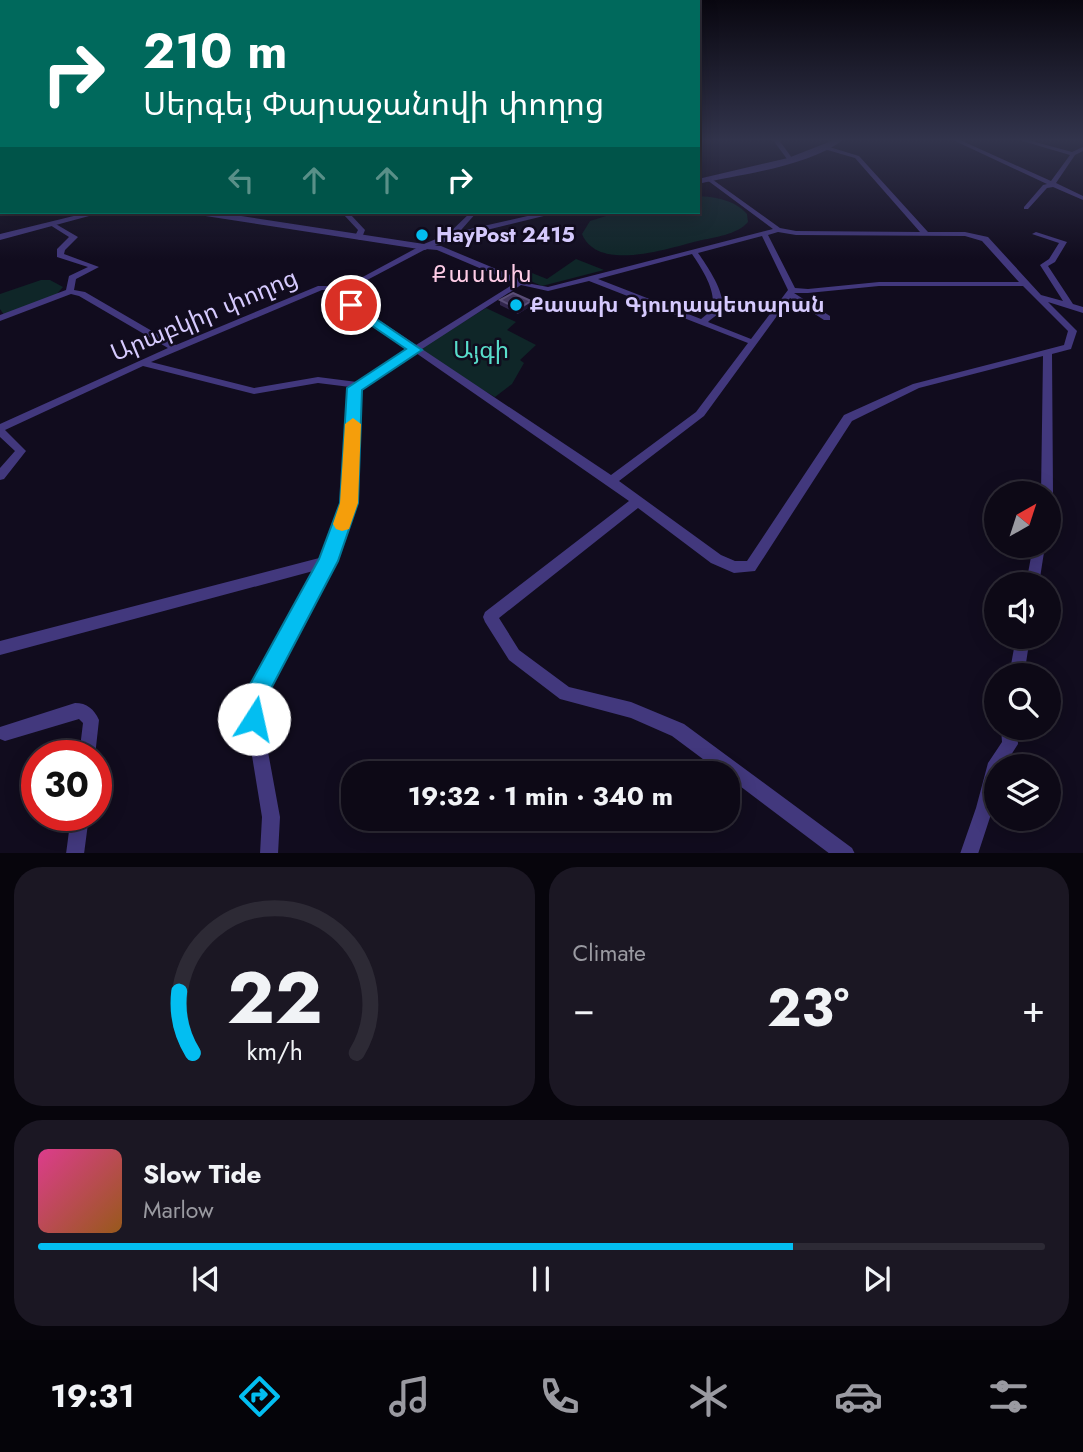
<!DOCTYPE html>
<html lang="en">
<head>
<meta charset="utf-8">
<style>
  :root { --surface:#0d0916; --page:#1b1723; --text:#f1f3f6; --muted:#9a9aa1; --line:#2d2a35; --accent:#03bef1 }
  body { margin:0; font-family:Jost,"Noto Sans Armenian",sans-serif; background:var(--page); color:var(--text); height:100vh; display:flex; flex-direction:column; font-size:26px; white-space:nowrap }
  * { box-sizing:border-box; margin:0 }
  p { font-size:23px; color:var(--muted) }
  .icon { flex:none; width:38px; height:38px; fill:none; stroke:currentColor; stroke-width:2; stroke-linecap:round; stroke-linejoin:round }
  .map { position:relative; height:853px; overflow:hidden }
  .drawer { display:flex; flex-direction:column; gap:14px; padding:14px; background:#07050c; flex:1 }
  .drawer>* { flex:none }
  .hud { position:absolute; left:0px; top:0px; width:700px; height:214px; box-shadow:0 4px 18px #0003,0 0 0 2px var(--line); background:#00695c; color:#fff; overflow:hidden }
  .needle { width:46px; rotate:39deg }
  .controls { position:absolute; left:984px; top:481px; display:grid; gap:14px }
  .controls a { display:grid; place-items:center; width:77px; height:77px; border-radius:50%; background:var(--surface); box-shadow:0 4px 18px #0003,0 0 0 2px var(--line); font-size:35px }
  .speed { position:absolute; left:21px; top:740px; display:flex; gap:14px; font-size:35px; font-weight:700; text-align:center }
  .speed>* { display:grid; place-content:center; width:91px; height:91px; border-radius:50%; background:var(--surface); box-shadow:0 4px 18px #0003,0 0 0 2px var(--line); line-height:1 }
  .speed .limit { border:10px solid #d22; background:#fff; color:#111 }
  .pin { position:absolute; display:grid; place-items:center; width:60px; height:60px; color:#fff; margin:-30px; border:4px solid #fff; border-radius:50%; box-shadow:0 2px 7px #0007 }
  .me { position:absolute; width:77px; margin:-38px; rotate:10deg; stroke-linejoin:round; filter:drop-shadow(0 0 5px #0008) }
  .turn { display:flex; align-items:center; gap:24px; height:147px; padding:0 28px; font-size:32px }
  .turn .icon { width:91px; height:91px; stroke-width:2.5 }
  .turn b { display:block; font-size:49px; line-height:60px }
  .lanes { display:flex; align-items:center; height:66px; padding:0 28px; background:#0003; justify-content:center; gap:35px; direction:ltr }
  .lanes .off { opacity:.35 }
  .big { font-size:52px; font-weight:700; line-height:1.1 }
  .drawer .tile { flex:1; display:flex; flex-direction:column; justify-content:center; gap:10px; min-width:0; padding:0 24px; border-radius:28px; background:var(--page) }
  .drawer .dial { align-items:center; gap:0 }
  .dial svg { height:182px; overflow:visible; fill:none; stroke:var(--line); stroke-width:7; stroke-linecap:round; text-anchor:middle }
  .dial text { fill:var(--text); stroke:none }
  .song { display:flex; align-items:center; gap:21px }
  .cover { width:84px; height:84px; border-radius:10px; background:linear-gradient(135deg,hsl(330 70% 55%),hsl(30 70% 35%)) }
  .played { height:7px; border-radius:4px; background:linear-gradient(90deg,var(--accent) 75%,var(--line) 75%) }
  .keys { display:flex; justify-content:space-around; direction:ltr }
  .heat { display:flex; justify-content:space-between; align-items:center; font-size:38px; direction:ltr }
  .drawer .tiles { flex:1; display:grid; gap:14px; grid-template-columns:1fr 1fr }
  .tile:last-child { grid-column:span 2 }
  .trip { position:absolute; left:341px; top:761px; width:399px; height:70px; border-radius:28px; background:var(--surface); box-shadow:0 4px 18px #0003,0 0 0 2px var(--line); font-weight:700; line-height:70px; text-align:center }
  .tab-bar { display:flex; height:112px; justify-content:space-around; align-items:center; background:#050409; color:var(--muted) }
  .tab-bar .icon { width:49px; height:49px }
  .tab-bar .current { color:var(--accent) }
  .tab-bar b { font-size:32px; color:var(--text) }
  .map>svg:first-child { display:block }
</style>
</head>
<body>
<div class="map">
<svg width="1083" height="854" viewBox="0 0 1083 854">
  <rect width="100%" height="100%" fill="#110c1e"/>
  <path fill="#0f2628" d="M 698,196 C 716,197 735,200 747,214 L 748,222 C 737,235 714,237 698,241 C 669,248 598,273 582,234 L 590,221 L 619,212 L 698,212 Z
    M 576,259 L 604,270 L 542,286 L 519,276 L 527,271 L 547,279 Z
    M 41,280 L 50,280 L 63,287 L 56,295 L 4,315 L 0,309 L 0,294 Z
    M 486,308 L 516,322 L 507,330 L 536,345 L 520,360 L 524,363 L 512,384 L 495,397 L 416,351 Z"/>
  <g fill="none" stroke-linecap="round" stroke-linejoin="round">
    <path fill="#42387d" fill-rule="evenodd" d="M 773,140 L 779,140 L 792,158 L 791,159 L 787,159 Z
      M 953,140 L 960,140 L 1051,181 L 1070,155 L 1019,140 L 1028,140 L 1072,152 L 1083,147 L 1083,151 L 1075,155 L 1056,183 L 1083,196 L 1083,200 L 1053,187 L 1047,188 L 1028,209 L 1024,209 L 1024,207 L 1043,185 L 1047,184 Z
      M 826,146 L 859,156 L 928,232 L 965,232 L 988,237 L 1041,295 L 1063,301 L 1040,265 L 1049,259 L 1059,243 L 1032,234 L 1036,232 L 1067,242 L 1055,262 L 1048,266 L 1073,304 L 1083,307 L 1083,313 L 1048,302 L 1077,331 L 1071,349 L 1052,354 L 1053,494 L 1051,497 L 1048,498 L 1048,494 L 1041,494 L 1043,356 L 919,388 L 852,421 L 755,571 L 734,573 L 711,563 L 638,508 L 499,618 L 519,650 L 569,687 L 631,702 L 684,724 L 852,848 L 855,854 L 830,854 L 728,777 L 728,774 L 723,774 L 672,736 L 631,718 L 560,699 L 509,660 L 485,622 L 483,617 L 485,612 L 629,501 L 416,353 L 359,389 L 355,503 L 334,561 L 262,700 L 262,719 L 280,817 L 278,854 L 260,854 L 262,817 L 246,719 L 246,699 L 317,570 L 0,655 L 0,641 L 323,557 L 343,503 L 350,387 L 318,383 L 254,394 L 143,366 L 5,430 L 26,451 L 4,479 L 0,480 L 0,468 L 15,451 L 0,437 L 0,424 L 168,348 L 79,296 L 71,294 L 0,321 L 0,315 L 66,290 L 69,276 L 88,267 L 57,257 L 57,249 L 69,237 L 50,225 L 50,223 L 54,223 L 78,237 L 65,250 L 64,254 L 99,267 L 76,279 L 74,290 L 85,292 L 176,345 L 318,286 L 346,286 L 422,245 L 441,246 L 532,284 L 548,287 L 773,229 L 707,180 L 707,178 L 709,177 L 780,228 L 796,231 L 920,232 L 855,158 L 824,149 L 823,148 ZM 778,232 L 796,235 L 965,236 L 982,241 L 1019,282 L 879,282 L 808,289 L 795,288 L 768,235 ZM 762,236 L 788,290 L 751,339 L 708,322 C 712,318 718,315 721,310 C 728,296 706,264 698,253 ZM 426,249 L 437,250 L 515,283 L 416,345 L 354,303 L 348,294 L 350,289 ZM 692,254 C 702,269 717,291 712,310 L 701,319 L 598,279 ZM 589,281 L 748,343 L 696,412 L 611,475 L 422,349 L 521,285 L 548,291 ZM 879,286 L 1023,286 L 1068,331 L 1064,345 L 913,384 L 844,415 L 747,561 L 735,561 L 721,555 L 619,481 L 704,416 L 790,298 L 824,320 L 830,320 L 830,316 L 794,293 L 808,293 ZM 322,290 L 342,290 L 340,294 L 348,307 L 409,349 L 357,382 L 318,377 L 254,388 L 151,362 Z
      M 2,156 L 2,160 L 0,161 L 0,157 Z
      M 2,184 L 2,188 L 0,189 L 0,185 Z
      M 346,212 L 352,212 L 351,215 L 365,230 L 361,240 L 354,238 L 358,230 L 344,215 Z
      M 471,212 L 477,212 L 454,238 L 448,238 L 448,234 Z
      M 1033,546 L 1045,546 L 1039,584 L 1026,584 Z
      M 1016,637 L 1030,637 L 1024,676 L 1009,676 Z
      M 75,703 C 87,703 94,709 99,720 L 95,756 L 79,756 L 83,723 L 79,719 L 5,741 L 0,739 L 0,727 Z
      M 1001,728 L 1017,728 L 1018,744 L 1004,766 L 996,766 L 996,799 L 978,854 L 960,854 L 976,808 L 988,763 L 1002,742 Z
      M 71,816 L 89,816 L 84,854 L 66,854 Z"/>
    <path fill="#42387d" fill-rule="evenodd" d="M 834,140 L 843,140 C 807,167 742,174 698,184 L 698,179 L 788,158 Z
      M 90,212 L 104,212 L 0,240 L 0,234 Z
      M 195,212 L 215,212 L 424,244 L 448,234 L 545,212 L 560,212 L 454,238 L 425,250 L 199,215 Z"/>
  </g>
  <path fill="#31254c" d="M 500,300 L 531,306 L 518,314 L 500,305 Z"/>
  <path fill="#1d1432" d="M 531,301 L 531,306 L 518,314 L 518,309 Z"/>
  <path fill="#43375f" stroke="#5a4e78" stroke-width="2" d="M 513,293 L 531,301 L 518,309 L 500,300 Z"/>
  <linearGradient id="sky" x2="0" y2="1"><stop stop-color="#090710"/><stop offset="0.54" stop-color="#32344c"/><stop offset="1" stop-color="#32344c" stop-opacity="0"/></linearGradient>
  <rect width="1083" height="259" fill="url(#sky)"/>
  <path fill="#03bef1" stroke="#027c9d" stroke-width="2" d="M 351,302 L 422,350 L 362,390 L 358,503 L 338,561 L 265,700 L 266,719 L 263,727 L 254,731 L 246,727 L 242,719 L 242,699 L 319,559 L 340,503 L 347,388 L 406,349 L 346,308 L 344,305 Z"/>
  <path fill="#f59e0b" d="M 353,418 L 361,424 L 358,503 L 349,529 L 342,531 L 336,529 L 333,524 L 340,503 L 345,424 Z"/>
  <g fill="#03bef1" stroke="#110c1e" stroke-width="2.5">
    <circle cx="422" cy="235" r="7"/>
    <circle cx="516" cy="305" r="7"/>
  </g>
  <g text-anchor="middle" stroke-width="5" stroke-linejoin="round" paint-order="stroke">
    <g font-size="21" font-weight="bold" fill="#d6cafe" stroke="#110c1e" text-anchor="start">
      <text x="436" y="242">HayPost 2415</text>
      <text x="530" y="312">Քասախ Գյուղապետարան</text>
    </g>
    <g font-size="23" letter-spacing="2" fill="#fecce6" stroke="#110c1e">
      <text x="483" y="282">Քասախ</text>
    </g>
    <g font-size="24" fill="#d6cafe" stroke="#110c1e">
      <text transform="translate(204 315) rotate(-23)" y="8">Արաբկիր փողոց</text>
    </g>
    <g font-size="24" fill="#58dcca" stroke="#110c1e">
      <text x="481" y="358">Այգի</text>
    </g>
  </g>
</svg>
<div class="controls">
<a><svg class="needle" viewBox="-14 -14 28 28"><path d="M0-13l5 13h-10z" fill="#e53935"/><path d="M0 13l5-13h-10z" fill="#9a9aa1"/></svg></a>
<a><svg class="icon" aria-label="sound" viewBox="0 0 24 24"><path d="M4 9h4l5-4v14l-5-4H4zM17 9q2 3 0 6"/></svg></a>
<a><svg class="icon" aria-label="search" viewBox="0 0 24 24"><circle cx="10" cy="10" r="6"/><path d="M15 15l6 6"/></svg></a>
<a><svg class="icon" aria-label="layers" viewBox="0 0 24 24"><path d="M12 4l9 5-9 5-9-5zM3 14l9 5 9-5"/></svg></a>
</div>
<div class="speed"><div class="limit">30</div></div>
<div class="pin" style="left:351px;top:305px;background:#d93025"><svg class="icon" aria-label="arrive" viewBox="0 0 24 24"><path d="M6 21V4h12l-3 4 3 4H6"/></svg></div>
<svg class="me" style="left:254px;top:719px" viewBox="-20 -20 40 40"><circle r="19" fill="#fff"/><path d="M0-13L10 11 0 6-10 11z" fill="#03bef1"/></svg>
<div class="trip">19:32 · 1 min · 340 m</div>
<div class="hud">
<div class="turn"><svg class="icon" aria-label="right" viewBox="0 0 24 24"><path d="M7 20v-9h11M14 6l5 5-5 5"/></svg><div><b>210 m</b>Սերգեյ Փարաջանովի փողոց</div></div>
<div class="lanes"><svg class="icon off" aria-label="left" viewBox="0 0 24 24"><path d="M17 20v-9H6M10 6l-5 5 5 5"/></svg><svg class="icon off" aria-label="ahead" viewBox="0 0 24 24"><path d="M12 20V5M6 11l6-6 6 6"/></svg><svg class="icon off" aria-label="ahead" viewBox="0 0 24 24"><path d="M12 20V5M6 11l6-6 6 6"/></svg><svg class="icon" aria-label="right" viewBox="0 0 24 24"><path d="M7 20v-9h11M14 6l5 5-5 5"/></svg></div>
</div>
</div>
<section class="drawer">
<div class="tiles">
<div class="tile dial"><svg viewBox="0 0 100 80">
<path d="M14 69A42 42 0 1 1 86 69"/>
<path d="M14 69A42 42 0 0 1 8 42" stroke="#03bef1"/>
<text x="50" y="56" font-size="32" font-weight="700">22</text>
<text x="50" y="72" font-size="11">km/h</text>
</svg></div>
<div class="tile"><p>Climate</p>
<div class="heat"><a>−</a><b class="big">23°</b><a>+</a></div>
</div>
<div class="tile">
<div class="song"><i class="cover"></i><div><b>Slow Tide</b><p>Marlow</p></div></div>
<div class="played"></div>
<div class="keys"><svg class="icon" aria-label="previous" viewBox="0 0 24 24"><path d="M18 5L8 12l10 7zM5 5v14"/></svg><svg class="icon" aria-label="pause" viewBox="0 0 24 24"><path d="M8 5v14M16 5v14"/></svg><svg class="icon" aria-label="next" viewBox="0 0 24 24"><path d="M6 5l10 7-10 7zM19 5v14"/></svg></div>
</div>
</div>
</section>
<nav class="tab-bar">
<b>19:31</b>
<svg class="icon current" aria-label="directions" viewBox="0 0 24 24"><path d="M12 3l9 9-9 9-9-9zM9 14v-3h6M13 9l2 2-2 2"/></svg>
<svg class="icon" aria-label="music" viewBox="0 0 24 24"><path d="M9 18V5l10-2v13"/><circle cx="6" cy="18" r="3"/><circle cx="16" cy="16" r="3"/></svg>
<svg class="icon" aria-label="phone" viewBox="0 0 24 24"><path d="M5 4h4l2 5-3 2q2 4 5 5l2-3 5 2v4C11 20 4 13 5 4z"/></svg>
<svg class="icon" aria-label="climate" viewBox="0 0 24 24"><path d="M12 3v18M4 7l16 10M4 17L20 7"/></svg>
<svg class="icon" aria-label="car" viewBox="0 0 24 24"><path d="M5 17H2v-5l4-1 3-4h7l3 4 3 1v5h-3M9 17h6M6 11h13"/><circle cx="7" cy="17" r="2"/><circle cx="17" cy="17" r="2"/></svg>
<svg class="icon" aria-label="filters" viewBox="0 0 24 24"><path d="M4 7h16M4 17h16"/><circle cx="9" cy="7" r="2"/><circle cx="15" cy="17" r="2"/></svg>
</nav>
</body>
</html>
